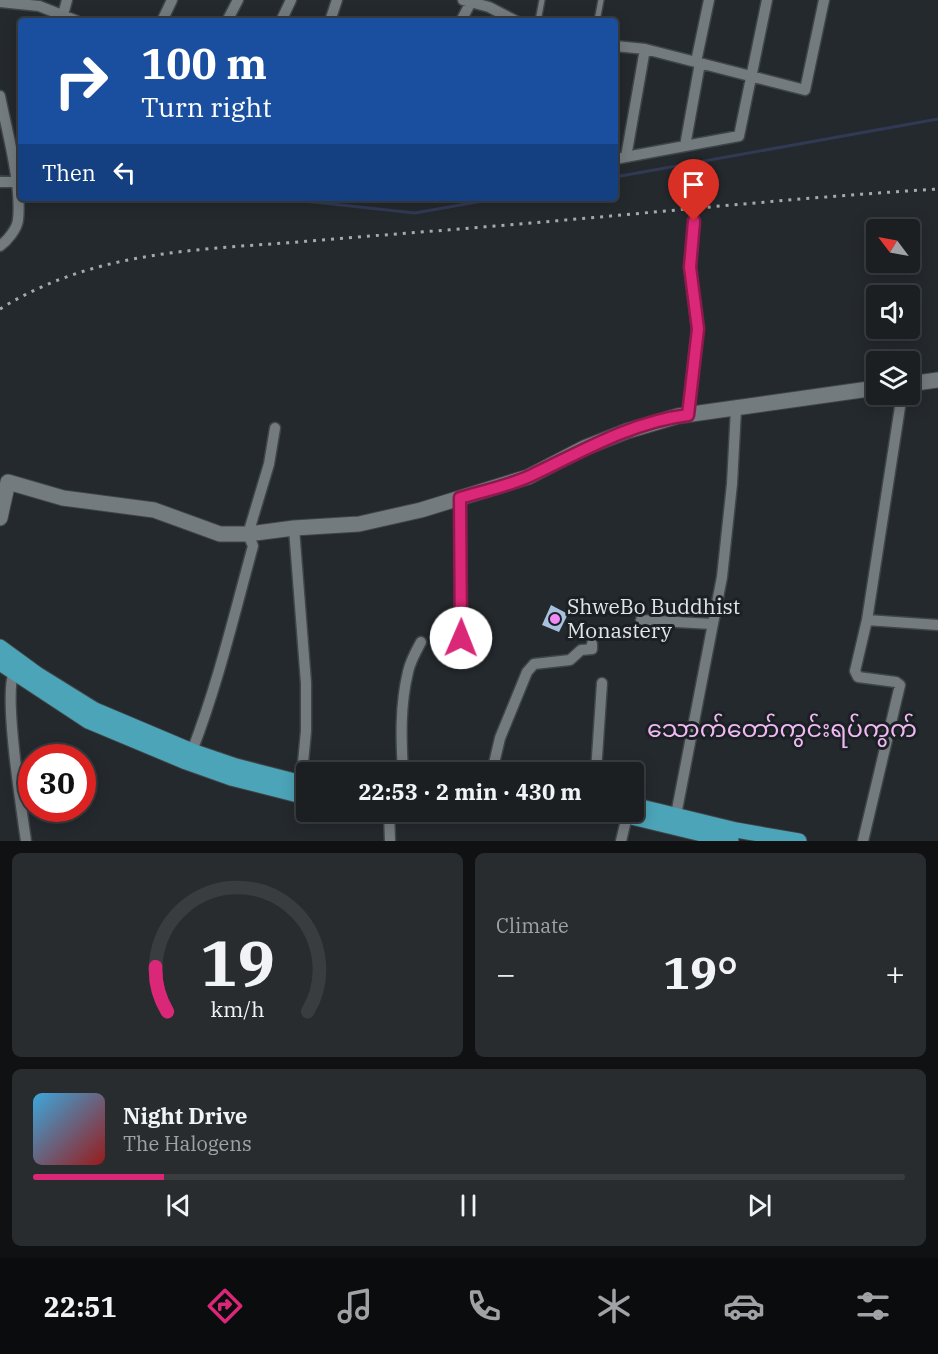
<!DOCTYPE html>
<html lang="en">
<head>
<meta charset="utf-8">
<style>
  :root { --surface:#1b1f22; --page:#282c2f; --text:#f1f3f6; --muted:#a0a2a5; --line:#393d40; --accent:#db2777 }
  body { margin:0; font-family:"IBM Plex Serif","Noto Sans Myanmar",serif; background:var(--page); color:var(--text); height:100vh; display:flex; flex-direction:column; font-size:22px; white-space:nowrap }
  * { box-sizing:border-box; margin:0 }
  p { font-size:20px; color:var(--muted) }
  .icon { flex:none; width:33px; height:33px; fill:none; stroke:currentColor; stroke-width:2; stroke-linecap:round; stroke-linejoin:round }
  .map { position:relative; height:841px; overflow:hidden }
  .details { display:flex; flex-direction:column; gap:12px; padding:12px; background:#0f1113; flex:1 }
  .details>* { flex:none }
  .banner { position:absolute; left:18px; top:18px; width:600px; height:183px; border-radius:6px; box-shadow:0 3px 15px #0003,0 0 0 2px var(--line); background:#1a4fa0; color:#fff; overflow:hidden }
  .needle { width:39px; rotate:302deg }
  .controls { position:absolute; left:866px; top:219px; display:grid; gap:12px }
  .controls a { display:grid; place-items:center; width:54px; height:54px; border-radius:6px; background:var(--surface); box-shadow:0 3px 15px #0003,0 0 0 2px var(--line); font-size:30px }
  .speed { position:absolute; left:18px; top:744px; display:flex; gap:12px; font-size:30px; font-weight:700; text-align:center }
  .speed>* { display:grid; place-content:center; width:78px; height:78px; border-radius:50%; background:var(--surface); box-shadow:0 3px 15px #0003,0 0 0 2px var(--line); line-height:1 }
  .speed .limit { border:9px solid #d22; background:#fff; color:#111 }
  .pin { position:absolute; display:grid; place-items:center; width:51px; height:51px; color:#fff; margin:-62px -26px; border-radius:50% 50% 50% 0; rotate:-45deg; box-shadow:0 0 6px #0007 }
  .pin .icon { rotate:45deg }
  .me { position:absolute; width:66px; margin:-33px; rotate:1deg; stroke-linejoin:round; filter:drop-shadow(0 0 4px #0008) }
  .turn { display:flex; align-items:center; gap:21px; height:126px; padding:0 24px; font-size:27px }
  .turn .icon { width:78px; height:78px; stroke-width:2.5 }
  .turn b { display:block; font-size:42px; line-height:51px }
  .then { display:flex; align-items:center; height:57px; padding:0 24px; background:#0003; gap:12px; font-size:22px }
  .big { font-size:45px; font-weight:700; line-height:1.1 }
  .details .card { flex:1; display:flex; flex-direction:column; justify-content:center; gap:9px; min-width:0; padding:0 21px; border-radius:9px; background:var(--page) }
  .details .dial { align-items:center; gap:0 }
  .dial svg { height:156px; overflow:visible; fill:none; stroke:var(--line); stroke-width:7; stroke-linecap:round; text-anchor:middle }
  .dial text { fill:var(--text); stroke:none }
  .song { display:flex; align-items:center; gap:18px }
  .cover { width:72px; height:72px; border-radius:9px; background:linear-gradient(135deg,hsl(200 70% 55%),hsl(0 70% 35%)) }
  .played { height:6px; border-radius:3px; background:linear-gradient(90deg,var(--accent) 15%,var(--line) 15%) }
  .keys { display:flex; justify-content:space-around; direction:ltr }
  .heat { display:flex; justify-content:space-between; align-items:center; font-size:33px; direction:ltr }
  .details .tiles { flex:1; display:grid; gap:12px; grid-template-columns:1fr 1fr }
  .card:last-child { grid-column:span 2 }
  .trip { position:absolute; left:296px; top:762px; width:348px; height:60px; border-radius:6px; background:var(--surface); box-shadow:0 3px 15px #0003,0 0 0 2px var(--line); font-weight:700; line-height:60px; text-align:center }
  .dock { display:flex; height:96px; justify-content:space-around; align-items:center; background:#0b0c0e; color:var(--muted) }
  .dock .icon { width:42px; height:42px }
  .dock .active { color:var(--accent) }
  .dock b { font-size:27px; color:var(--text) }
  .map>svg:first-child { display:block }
</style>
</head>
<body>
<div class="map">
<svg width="938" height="841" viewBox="0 0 938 841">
  <rect width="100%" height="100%" fill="#24292d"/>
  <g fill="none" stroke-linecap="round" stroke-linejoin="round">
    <path stroke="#313955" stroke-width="3" d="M 0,176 L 10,177
      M 615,177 L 938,119
      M 276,198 L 415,213 L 500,198"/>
  </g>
  <path fill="#a8c1df" d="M 551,605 L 568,614 L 559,632 L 542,625 Z"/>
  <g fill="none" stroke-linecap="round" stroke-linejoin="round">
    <g stroke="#404547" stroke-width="8">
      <path id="lane" d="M 538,21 L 542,0
        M 597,21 L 601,0"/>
    </g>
    <g stroke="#404547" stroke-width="13">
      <path id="street" d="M 463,0 L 489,7 L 516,21
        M 0,2 L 39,6 L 77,21
        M 63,15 L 67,0
        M 162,21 L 172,0
        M 227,21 L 238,0
        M 281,21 L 291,0
        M 330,21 L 337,0
        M 461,21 L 472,0
        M 615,46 L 645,49 L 805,90 L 824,0
        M 696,62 L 709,0
        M 0,96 C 7,132 22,185 18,220 C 17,229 7,241 0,246
        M 685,146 L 700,63
        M 626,157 L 645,49
        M 615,159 L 739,136 L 767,0
        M 0,182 L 16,182
        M 688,415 L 697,329 L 690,267 L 694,221
        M 460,498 L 461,638
        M 294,528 L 306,683 L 306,731 L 301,784
        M 641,620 L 712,624
        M 867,620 L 938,625
        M 14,673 C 3,694 22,812 26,841
        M 192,751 C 218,684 234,615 253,546 L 248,534 L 269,464 L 275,428
        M 403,772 C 401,739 400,705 408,672 C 410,662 416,651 421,642
        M 492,772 L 500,738 L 527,672 L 534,664 L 570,660 L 581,650 L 592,649 L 592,644
        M 596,772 L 602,683
        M 389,812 L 390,841
        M 675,820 L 722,577 L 732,484 L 736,409
        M 621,841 L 627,816
        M 863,841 L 900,685 L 896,682 L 858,677 L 855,671 L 867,620 L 902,394"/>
    </g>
    <g stroke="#404547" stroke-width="17">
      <path id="secondary" d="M 909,384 L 938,380
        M 0,518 L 8,482 L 63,498 L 154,510 L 220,534 L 248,534 L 294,528 L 359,524 L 421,510 L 528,477 L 584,448 L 627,431 L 678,416 L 876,388"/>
    </g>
    <g stroke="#404547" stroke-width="17">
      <path id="primary" d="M 0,647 L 37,674 L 95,710 L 192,751 L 236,766 L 306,784
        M 0,663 L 88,721 L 186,762 L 231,778 L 306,797
        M 633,805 L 736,830 L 799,841
        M 611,812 L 731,841"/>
    </g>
    <use href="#lane" stroke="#747b7f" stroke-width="5"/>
    <use href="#street" stroke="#747b7f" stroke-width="10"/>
    <use href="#secondary" stroke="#747b7f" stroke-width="15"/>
    <use href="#primary" stroke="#4ca4b8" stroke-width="15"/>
    <path stroke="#a5a9ac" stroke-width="3" stroke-dasharray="3 6" stroke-linecap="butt" d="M 0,309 C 88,254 186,250 285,243 C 355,237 425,232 495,226 C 643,214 790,198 938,189"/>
  </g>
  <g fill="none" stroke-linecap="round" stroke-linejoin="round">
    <g stroke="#8e194d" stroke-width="15">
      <path id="route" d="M 461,638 L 460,498 C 483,491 508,486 530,476 C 581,452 631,422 688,415 L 698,329 L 690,267 L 694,221"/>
    </g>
    <use href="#route" stroke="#db2777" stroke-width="10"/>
  </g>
  <circle fill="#f08bf6" stroke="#1a2023" stroke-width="2" cx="555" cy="619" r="6"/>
  <g text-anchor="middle" stroke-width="6" stroke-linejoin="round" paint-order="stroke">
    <g font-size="21" fill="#e1e5e7" stroke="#1a2023" text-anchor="start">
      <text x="567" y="614">ShweBo Buddhist<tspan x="567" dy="24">Monastery</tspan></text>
    </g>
    <g font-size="24" fill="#f1b9f4" stroke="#1a2023">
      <text x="782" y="737">သောက်တော်ကွင်းရပ်ကွက်</text>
    </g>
  </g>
</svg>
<div class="controls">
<a><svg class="needle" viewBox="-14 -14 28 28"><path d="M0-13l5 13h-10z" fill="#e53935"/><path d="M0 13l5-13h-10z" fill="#a0a2a5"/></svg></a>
<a><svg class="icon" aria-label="sound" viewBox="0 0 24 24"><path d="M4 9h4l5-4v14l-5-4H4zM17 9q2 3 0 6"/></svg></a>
<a><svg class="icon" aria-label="layers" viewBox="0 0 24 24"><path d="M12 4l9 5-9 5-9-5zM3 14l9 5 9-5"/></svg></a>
</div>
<div class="speed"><div class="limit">30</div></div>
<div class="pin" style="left:694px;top:221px;background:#d93025"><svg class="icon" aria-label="arrive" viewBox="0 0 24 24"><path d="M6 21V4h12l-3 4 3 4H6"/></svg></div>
<svg class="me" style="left:461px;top:638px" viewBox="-20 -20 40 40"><circle r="19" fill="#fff"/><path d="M0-13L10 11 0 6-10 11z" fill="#db2777"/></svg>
<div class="trip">22:53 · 2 min · 430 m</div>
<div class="banner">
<div class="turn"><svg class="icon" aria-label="right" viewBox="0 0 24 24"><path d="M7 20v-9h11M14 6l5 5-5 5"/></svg><div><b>100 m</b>Turn right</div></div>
<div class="then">Then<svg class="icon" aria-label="left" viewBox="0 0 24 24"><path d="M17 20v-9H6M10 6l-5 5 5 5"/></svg></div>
</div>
</div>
<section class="details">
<div class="tiles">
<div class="card dial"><svg viewBox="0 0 100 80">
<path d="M14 69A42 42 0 1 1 86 69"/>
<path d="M14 69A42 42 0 0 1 8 46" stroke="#db2777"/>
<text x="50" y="56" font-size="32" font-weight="700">19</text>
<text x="50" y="72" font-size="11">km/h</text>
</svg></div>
<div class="card"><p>Climate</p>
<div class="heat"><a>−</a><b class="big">19°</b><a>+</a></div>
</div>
<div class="card">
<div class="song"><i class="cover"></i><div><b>Night Drive</b><p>The Halogens</p></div></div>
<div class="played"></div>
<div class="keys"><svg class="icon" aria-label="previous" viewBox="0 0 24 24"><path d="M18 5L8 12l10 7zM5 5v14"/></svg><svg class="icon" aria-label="pause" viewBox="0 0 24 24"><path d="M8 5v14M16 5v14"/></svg><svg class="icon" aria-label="next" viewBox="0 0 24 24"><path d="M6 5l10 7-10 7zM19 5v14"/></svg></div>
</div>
</div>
</section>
<nav class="dock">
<b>22:51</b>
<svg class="icon active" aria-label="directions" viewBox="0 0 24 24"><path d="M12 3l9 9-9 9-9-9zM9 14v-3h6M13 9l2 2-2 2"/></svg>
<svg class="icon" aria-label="music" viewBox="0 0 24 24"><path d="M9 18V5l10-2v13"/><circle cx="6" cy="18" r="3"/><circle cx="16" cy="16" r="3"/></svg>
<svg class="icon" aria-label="phone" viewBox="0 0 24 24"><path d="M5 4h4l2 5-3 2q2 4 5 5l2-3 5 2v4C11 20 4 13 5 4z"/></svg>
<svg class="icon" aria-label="climate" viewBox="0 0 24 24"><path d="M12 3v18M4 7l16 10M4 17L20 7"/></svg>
<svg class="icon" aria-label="car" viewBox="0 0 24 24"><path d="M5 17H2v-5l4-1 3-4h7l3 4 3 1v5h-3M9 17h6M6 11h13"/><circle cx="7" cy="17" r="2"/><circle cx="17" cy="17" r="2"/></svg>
<svg class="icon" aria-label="filters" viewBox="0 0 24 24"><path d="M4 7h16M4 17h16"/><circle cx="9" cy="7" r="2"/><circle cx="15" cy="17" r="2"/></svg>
</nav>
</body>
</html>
